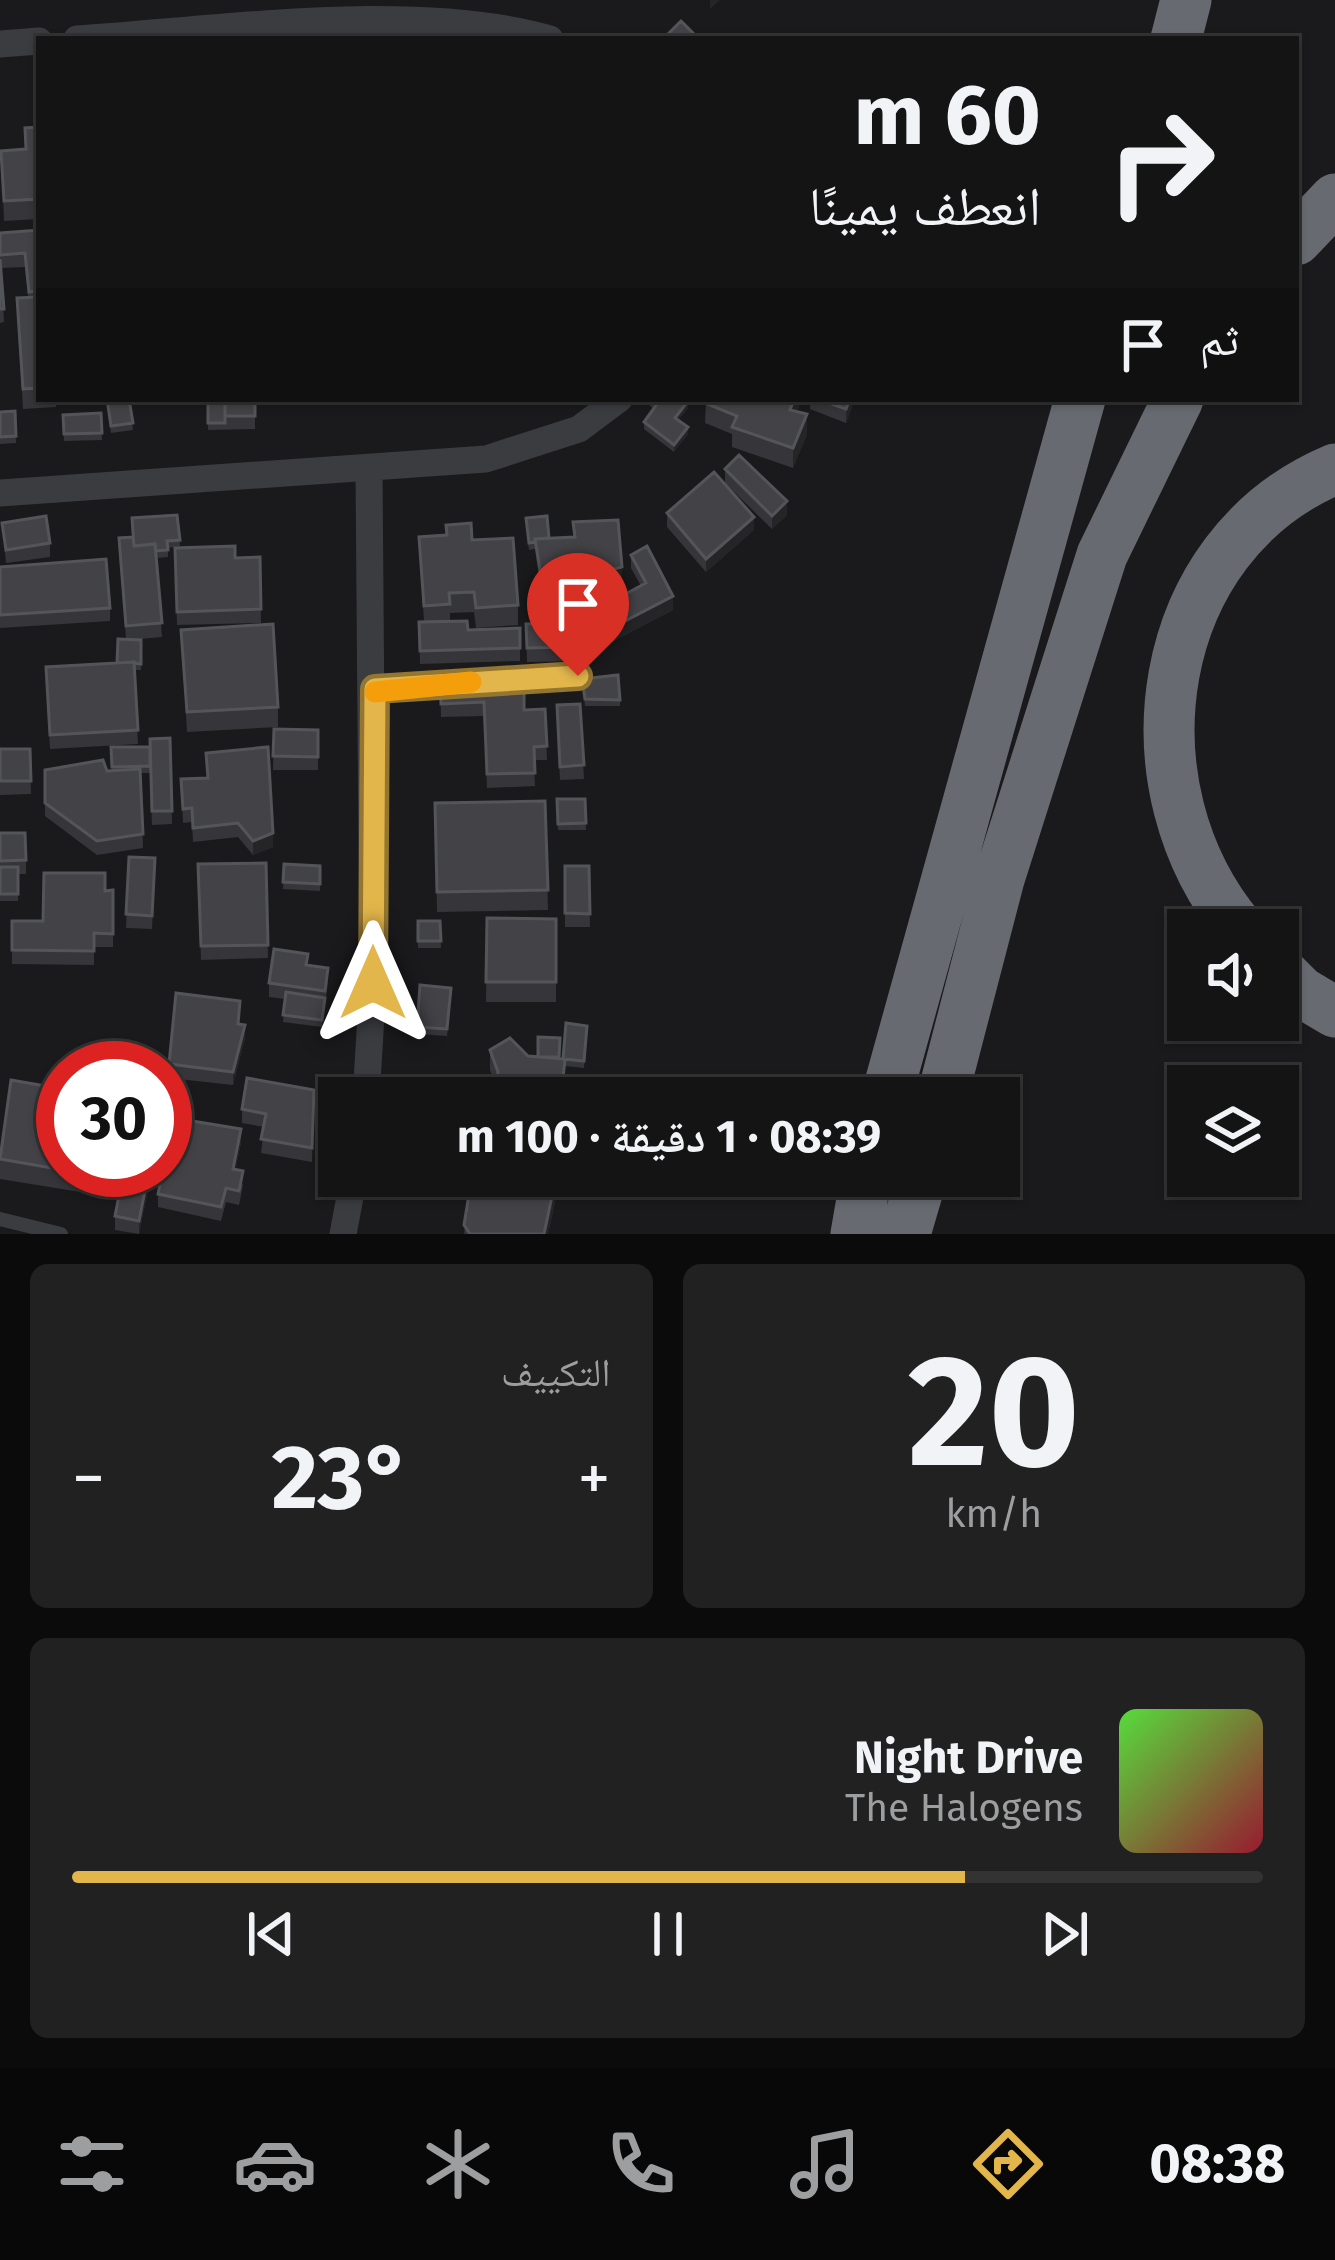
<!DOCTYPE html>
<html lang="ar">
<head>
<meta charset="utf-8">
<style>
  :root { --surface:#141415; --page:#212122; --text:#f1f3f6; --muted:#9d9ea0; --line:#333334; --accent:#e3b64b }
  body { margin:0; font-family:"Fira Sans","Noto Naskh Arabic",sans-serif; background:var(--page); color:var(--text); direction:rtl; height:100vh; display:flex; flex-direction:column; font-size:45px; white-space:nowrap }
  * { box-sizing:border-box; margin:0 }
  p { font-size:39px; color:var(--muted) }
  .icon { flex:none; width:66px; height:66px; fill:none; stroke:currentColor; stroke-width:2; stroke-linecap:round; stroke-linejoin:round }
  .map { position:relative; height:1234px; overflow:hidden; direction:ltr }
  .side { display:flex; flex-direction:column; gap:30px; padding:30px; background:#0b0b0c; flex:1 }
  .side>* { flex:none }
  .guide { position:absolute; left:36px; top:36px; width:1263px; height:366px; border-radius:0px; box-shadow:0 3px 9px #0004,0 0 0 3px var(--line); direction:rtl; background:#141415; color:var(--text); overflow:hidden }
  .tools { position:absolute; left:1167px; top:909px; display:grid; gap:24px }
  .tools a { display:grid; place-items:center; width:132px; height:132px; border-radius:0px; background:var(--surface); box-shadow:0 3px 9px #0004,0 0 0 3px var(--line); font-size:60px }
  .speed { position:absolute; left:36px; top:1041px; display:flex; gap:24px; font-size:60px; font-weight:700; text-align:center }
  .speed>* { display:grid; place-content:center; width:156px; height:156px; border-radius:50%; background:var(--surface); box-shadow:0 3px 9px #0004,0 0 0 3px var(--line); line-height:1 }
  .speed .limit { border:18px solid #d22; background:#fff; color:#111 }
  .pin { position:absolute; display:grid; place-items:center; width:102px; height:102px; color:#fff; margin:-123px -51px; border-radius:50% 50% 50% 0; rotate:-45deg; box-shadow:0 0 12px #0007 }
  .pin .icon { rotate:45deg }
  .me { position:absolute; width:132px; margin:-66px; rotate:0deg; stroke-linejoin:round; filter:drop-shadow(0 0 9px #0008) }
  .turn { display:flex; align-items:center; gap:42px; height:252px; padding:0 60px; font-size:54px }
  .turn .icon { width:156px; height:156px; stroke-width:2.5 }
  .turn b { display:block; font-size:84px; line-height:102px }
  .then { display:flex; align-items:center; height:114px; padding:0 60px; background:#0003; gap:24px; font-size:45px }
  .big { font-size:90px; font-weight:700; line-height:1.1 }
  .side .widget { flex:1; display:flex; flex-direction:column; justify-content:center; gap:18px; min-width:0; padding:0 42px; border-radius:18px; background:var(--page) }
  .side .dial { align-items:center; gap:0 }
  .dial b { font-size:156px; line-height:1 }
  .song { display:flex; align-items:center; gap:36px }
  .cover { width:144px; height:144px; border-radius:18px; background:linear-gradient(135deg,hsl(110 70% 55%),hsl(350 70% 35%)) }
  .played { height:12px; border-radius:6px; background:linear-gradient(90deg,var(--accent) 75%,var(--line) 75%) }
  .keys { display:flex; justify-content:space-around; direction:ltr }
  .heat { display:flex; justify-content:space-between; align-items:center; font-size:66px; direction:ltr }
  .side .tiles { flex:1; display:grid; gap:30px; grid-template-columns:1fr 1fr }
  .widget:last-child { grid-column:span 2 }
  .trip { position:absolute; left:318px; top:1077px; width:702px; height:120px; border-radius:0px; background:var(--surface); box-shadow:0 3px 9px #0004,0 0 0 3px var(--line); font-weight:700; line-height:120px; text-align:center; direction:rtl }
  .menu { display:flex; height:192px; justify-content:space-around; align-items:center; background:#080808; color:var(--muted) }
  .menu .icon { width:84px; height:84px }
  .menu .selected { color:var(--accent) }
  .menu b { font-size:54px; color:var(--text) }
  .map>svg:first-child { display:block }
</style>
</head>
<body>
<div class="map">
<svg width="1335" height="1234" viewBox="0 0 1335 1234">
  <rect width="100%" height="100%" fill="#1a1a1c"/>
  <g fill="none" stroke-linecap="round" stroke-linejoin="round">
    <path stroke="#3b3c40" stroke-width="14" d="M 375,689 L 578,676
      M 0,1219 L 61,1234"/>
    <path stroke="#3b3c40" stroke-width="27" d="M 77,39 C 220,30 414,0 550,39
      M 0,44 L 39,41
      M 0,493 L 486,459 L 579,429 L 619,399
      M 366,1098 L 373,983 L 369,468
      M 343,1234 L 354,1176"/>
    <path stroke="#676a71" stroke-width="51" d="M 1176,39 L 1186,0
      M 1296,240 L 1335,199
      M 1241,930 C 1120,787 1152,546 1335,469
      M 1278,969 L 1301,992 L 1335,1012
      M 886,1098 L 1080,399
      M 942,1098 L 999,879 L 1102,555 L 1178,399
      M 856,1234 L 866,1176
      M 905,1234 L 922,1176"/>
  </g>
  <path fill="#36363a" d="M 39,127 L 39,219 L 4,221 L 1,151 L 25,149 L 25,128 Z
    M 39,230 L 39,399 L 56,399 L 56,407 L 23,409 L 17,298 L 28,297 L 25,267 L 1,268 L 4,322 L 0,323 L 0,233 Z
    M 106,399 L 129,399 L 133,430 L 111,433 Z
    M 255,399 L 255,429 L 208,430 L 208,401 Z
    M 650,399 L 688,408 L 678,420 L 688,434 L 674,452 L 644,429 L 644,422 L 654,409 L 650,406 Z
    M 706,399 L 802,399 L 797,411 L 807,434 L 793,468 L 732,447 L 732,434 L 705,423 Z
    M 810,399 L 855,399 L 846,423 L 810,409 Z
    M 15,411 L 16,443 L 0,444 L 0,412 Z
    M 101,413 L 102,440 L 64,441 L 63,415 Z
    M 725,469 L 787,515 L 772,529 L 725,483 Z
    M 667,513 L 754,530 L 706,572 L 667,527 Z
    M 177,515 L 180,546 L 168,548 L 168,557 L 156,558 L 162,637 L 129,640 L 141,640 L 141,670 L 134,670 L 138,744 L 50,749 L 46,681 L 117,663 L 126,640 L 119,538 L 133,537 Z
    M 573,522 L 622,587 L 600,592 L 578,612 L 544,615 L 535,549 L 529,550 L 526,525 L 549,538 L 573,537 Z
    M 2,523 L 50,543 L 50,557 L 6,563 Z
    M 419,537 L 472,540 L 518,605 L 518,625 L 476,628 L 474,612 L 450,613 L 450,622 L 468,630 L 520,628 L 520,661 L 420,664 L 419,622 L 424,622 Z
    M 175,548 L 235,558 L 260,557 L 261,623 L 177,625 Z
    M 631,555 L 673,610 L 575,661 L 527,662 L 526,624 L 571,623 L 641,586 L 631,568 Z
    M 0,567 L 110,608 L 110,621 L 0,628 Z
    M 181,630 L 278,707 L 278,727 L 187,732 Z
    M 440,677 L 524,710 L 545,709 L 547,760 L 534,760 L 535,786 L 487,788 L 484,716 L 441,717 Z
    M 582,679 L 620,700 L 620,706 L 585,706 Z
    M 580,704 L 584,779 L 560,780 L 557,719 Z
    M 274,729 L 318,730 L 318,770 L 273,770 Z
    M 170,738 L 172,824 L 152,825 L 150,773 L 141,773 L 143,848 L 97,855 L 45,816 L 45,770 L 112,771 L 111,747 L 150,747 Z
    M 0,749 L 30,749 L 31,794 L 0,795 Z
    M 181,779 L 273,847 L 253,855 L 238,837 L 193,842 L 192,822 L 183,823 Z
    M 557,799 L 585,799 L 586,830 L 558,830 Z
    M 545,801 L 548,910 L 437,912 L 435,803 Z
    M 0,833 L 26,860 L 26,874 L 18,874 L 18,901 L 0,901 Z
    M 129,857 L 155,858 L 152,929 L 126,928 Z
    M 266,863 L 268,958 L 201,960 L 198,864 Z
    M 284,864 L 320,866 L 320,891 L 283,889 Z
    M 565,866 L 589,866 L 590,927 L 565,927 Z
    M 113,890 L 113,947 L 94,947 L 94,965 L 12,964 L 12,921 L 43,921 L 105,891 Z
    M 487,918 L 556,919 L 556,1002 L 486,1002 Z
    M 418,921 L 440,921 L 441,948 L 418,948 Z
    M 308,965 L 328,982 L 322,1027 L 283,1022 L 285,999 L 269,997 L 269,983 Z
    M 420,985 L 451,988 L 447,1036 L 417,1034 Z
    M 239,1024 L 245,1038 L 233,1085 L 169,1078 L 169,1064 Z
    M 587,1026 L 584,1068 L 565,1066 L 563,1098 L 495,1098 L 496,1087 L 490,1070 L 490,1050 L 528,1056 L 563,1059 Z
    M 314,1090 L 312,1162 L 261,1153 L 264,1127 L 242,1123 L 242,1109 Z
    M 241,1143 L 235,1169 L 243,1185 L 239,1205 L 226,1202 L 221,1221 L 158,1207 L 158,1194 Z
    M 0,1149 L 63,1170 L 103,1170 L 99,1195 L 0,1179 Z
    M 152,1170 L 139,1234 L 115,1230 L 115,1216 Z
    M 417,1176 L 451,1176 L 450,1182 Z
    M 472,1176 L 572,1176 L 570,1187 L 556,1184 L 556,1197 L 548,1234 L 464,1234 Z"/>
  <path fill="#252528" d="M 710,0 L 720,0 L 710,9 Z
    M 794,399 L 802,399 L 790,430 L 790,410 Z
    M 850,399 L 855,399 L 846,423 L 846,409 Z
    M 688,401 L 688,408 L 675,424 L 675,418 Z
    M 807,414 L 807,434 L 793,468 L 793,448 Z
    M 688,427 L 688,434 L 674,452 L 674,445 Z
    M 787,501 L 787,515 L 772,529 L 772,516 Z
    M 754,517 L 754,530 L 706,572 L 706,559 Z
    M 622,567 L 622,587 L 600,592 L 578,612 L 578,592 L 600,573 Z
    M 673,596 L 673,610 L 575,661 L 575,647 Z
    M 273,833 L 273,847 L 253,855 L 253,841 Z
    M 245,1025 L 245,1038 L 233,1085 L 233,1072 Z
    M 241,1129 L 241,1143 L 233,1182 L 233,1169 Z
    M 149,1170 L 152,1170 L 139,1234 L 139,1221 Z
    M 556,1177 L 556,1197 L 548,1234 L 544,1234 Z"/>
  <path fill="#434347" stroke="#535559" stroke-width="3" d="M 681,21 L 695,35 L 691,39 L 663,39 Z
    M 39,127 L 39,199 L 4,201 L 1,151 L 26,149 L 25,128 Z
    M 39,230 L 39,291 L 29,292 L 25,253 L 0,255 L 0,233 Z
    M 0,259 L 4,309 L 0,309 Z
    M 39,297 L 39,388 L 23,389 L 17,298 Z
    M 107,399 L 129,399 L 133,423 L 111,426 Z
    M 225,399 L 255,399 L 255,416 L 225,416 Z
    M 650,399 L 684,399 L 688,401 L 675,418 L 688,427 L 674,445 L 644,422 L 657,404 Z
    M 706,399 L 794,399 L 790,410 L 807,414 L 793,448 L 732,427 L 737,416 L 705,403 Z
    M 818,399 L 850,399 L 846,409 Z
    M 208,401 L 225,401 L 225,423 L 208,423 Z
    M 15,411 L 16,436 L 0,437 L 0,412 Z
    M 101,413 L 102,433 L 64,434 L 63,415 Z
    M 739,455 L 787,501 L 772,516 L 725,469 Z
    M 714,472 L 754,517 L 706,559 L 667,513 Z
    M 177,515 L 180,540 L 167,541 L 168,550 L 156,551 L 155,544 L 134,546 L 132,518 Z
    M 46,516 L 50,543 L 6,550 L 2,523 Z
    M 547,516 L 549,538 L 535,539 L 535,542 L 529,543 L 526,518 Z
    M 618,520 L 622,567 L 600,573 L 578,592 L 544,595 L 535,539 L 575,537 L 573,522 Z
    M 471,523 L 472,540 L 513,538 L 518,605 L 476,608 L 474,592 L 449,593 L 450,604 L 424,606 L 419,537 L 447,535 L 446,525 Z
    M 133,537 L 134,546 L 155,544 L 162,623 L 126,626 L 119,538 Z
    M 235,546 L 235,558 L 260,557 L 261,609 L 177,612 L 175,548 Z
    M 647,546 L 673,596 L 575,647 L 527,648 L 526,624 L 571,623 L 646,583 L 631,555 Z
    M 106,559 L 110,608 L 0,615 L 0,567 Z
    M 467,621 L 468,630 L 520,628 L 520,648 L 420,651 L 419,622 Z
    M 273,624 L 278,707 L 187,712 L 181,630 Z
    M 118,639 L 141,640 L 141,664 L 134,663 L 134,662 L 117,663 Z
    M 134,662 L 138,730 L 50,735 L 46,667 Z
    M 618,675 L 620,700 L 585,699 L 582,679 Z
    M 483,676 L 484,693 L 524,692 L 524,710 L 545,709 L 547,746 L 534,747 L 535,773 L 487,774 L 484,702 L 441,704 L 440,677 Z
    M 580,704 L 584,765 L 560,767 L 557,705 Z
    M 274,729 L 318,730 L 318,757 L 273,756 Z
    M 170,738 L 172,811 L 152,811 L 150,739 Z
    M 111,747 L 150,747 L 150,766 L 112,767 Z
    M 268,747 L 273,833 L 253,841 L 238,823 L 193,828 L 192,808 L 183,809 L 181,779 L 208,778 L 206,753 Z
    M 0,749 L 30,749 L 31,781 L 0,781 Z
    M 103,760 L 107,771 L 140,769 L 143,834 L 97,841 L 45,803 L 45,770 Z
    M 557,799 L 585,799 L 586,823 L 558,824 Z
    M 545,801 L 548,890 L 437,892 L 435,803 Z
    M 0,833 L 25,833 L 26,860 L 0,861 Z
    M 129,857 L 155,858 L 152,916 L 126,914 Z
    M 266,863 L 268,945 L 201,946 L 198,864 Z
    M 284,864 L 320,866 L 320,884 L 283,882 Z
    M 565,866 L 589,866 L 590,914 L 565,913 Z
    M 0,867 L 18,867 L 18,894 L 0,894 Z
    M 44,873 L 105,873 L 105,891 L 113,890 L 113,934 L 94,933 L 94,951 L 12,950 L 12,921 L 43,921 Z
    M 487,918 L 556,919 L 556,982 L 486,982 Z
    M 418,921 L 440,921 L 441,941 L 418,941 Z
    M 274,949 L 308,954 L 306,965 L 328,968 L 325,991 L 269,983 Z
    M 420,985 L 451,988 L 447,1029 L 417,1027 Z
    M 286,992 L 325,998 L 322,1020 L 283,1015 Z
    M 176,993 L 240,1001 L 238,1024 L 245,1025 L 233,1072 L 169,1064 Z
    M 566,1023 L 587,1026 L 584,1061 L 563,1059 Z
    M 538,1037 L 560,1038 L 559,1057 L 538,1057 Z
    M 510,1038 L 528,1056 L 565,1059 L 561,1098 L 495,1098 L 498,1072 L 490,1050 Z
    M 247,1078 L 314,1090 L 312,1148 L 261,1139 L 266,1114 L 242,1109 Z
    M 11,1080 L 63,1089 L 63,1170 L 0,1159 Z
    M 174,1118 L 241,1129 L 233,1169 L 243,1171 L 239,1191 L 226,1188 L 221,1207 L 158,1194 L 163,1170 L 165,1170 L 165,1159 Z
    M 66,1170 L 100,1170 L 99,1175 Z
    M 124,1170 L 149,1170 L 139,1221 L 115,1216 Z
    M 472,1176 L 556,1177 L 544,1234 L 470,1234 L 464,1225 Z"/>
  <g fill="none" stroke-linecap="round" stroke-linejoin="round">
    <g stroke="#947631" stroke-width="30">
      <path id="route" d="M 373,983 L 375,689 L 578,676"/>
    </g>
    <use href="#route" stroke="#e3b64b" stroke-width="21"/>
    <path stroke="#f59e0b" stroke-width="21" d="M 375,692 L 471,682"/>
  </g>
</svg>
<div class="tools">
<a><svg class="icon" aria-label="sound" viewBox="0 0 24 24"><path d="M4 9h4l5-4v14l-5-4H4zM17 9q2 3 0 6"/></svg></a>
<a><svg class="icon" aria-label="layers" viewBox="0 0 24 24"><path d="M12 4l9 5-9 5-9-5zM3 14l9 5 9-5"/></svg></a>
</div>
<div class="speed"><div class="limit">30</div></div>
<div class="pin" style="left:578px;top:676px;background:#d93025"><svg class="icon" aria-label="arrive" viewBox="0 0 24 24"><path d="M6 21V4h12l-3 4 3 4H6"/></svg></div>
<svg class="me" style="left:373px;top:983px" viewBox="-20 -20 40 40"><path d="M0-17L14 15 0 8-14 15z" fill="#e3b64b" stroke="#fff" stroke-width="4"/></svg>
<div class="trip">08:39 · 1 دقيقة · 100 m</div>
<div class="guide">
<div class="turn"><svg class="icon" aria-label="right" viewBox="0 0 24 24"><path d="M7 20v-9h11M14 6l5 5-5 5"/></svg><div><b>60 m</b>انعطف يمينًا</div></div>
<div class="then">ثم<svg class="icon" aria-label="arrive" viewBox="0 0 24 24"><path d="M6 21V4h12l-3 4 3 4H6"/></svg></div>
</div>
</div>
<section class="side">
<div class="tiles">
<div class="widget dial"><b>20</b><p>km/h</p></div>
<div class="widget"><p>التكييف</p>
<div class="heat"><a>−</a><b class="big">23°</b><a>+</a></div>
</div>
<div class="widget">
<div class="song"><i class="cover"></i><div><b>Night Drive</b><p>The Halogens</p></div></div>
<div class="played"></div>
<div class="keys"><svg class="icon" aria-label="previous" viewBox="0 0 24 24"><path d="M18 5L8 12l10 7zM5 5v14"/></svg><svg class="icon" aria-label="pause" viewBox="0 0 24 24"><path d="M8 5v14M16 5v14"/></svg><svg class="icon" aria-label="next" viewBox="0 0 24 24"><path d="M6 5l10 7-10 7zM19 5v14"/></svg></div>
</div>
</div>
</section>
<nav class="menu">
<b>08:38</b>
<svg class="icon selected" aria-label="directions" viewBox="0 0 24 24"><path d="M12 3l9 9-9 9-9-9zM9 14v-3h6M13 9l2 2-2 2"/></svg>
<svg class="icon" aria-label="music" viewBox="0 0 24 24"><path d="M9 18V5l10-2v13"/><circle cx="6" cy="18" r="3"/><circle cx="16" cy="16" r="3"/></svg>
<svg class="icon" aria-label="phone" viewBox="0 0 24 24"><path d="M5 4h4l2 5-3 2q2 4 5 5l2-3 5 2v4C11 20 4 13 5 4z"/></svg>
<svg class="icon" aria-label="climate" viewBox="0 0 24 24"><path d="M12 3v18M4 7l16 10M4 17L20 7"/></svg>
<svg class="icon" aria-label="car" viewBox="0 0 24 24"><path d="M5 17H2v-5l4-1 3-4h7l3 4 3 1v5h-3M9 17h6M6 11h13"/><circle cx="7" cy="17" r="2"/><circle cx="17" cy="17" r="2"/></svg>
<svg class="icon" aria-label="filters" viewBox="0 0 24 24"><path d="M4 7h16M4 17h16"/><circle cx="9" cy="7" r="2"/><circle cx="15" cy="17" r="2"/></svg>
</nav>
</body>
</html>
